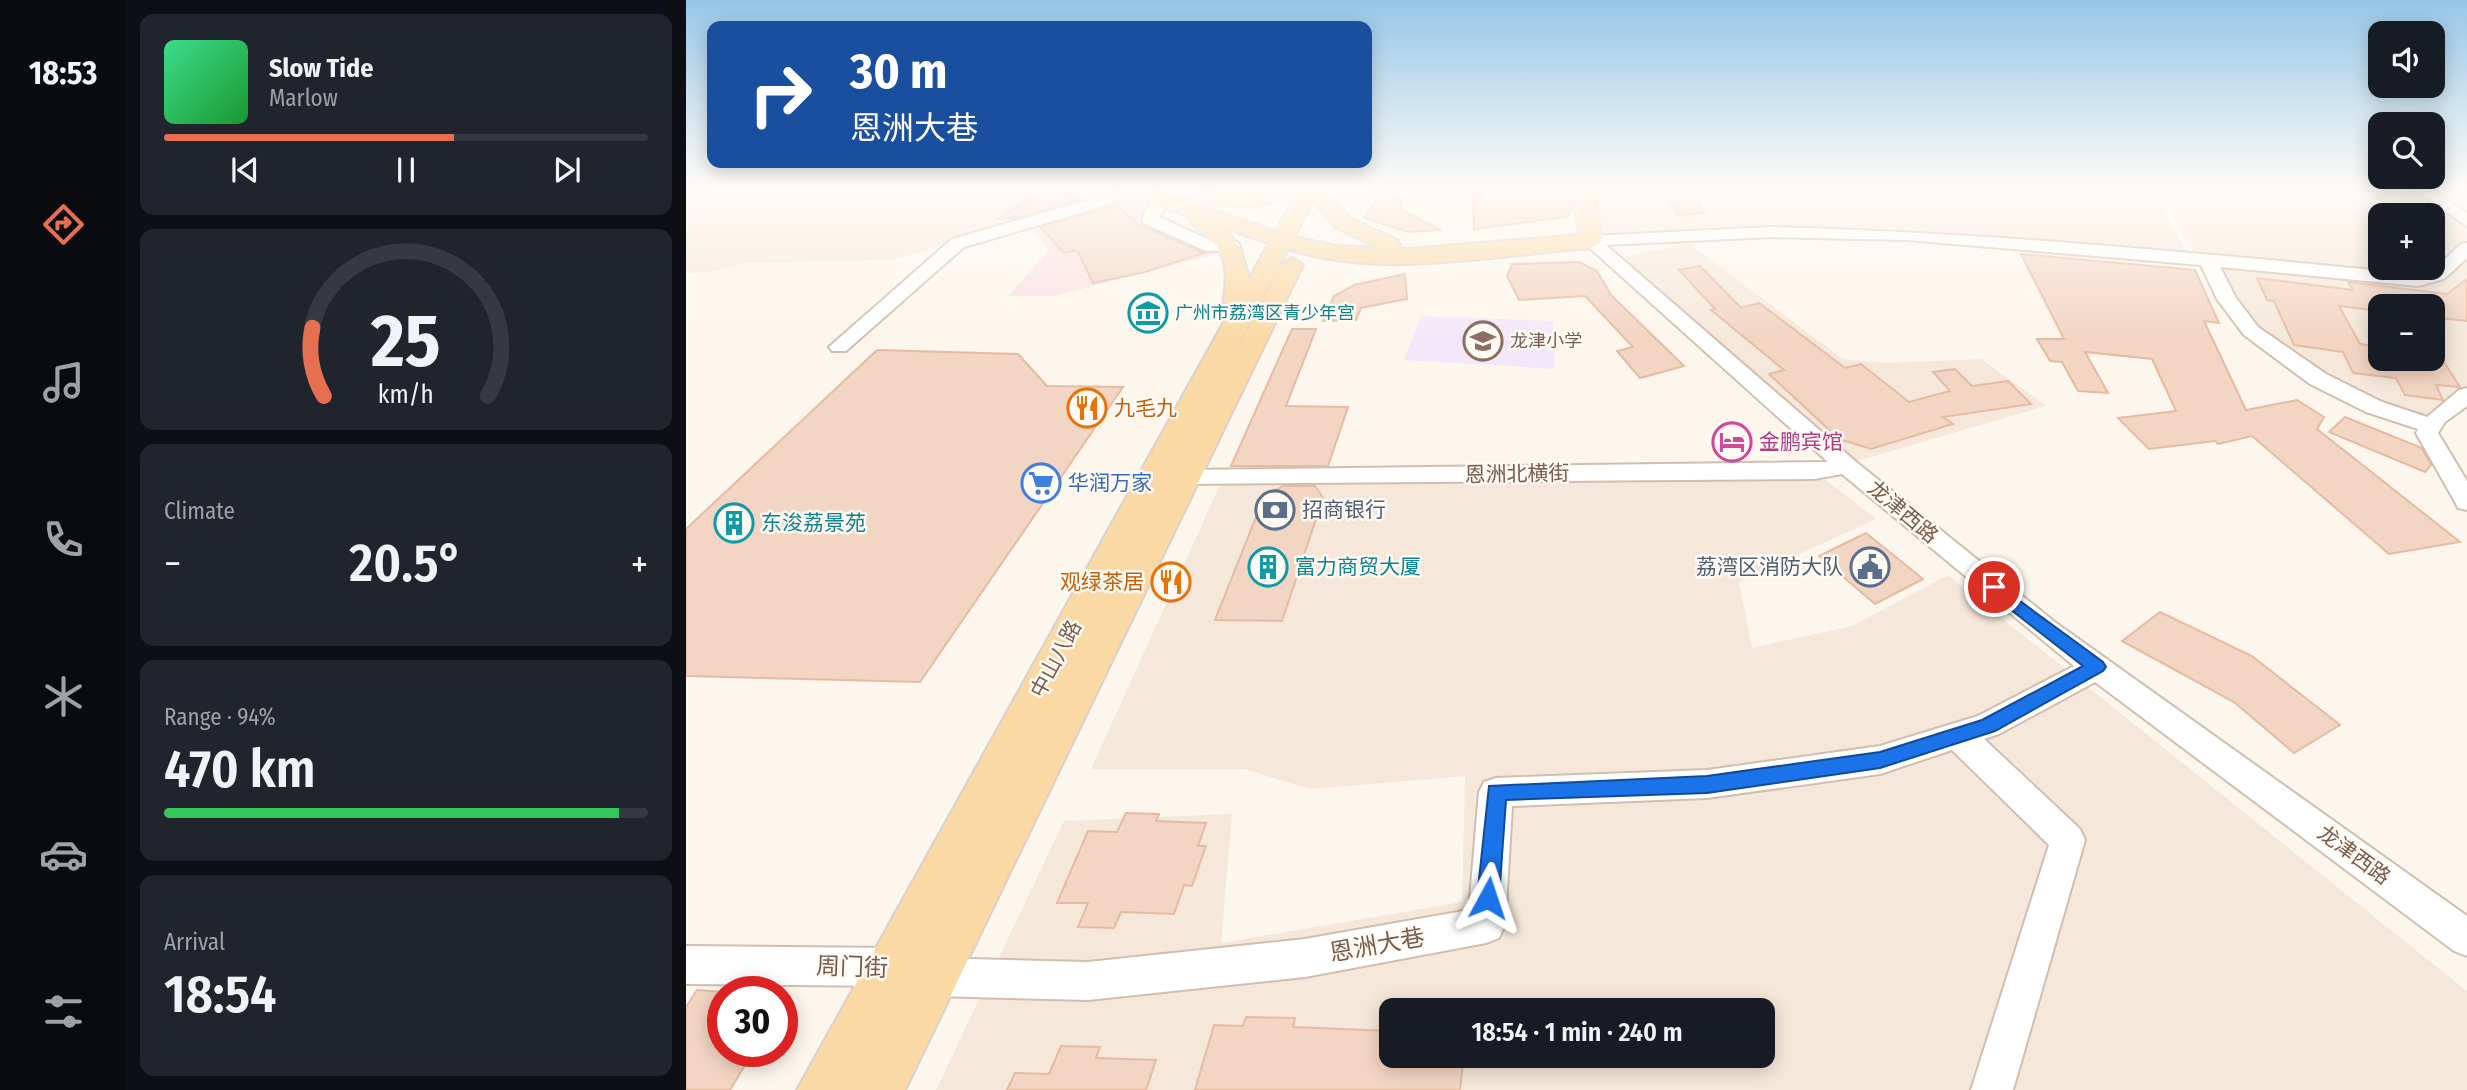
<!DOCTYPE html>
<html lang="en">
<head>
<meta charset="utf-8">
<style>
  :root { --surface:#171b24; --page:#20242c; --text:#f1f3f6; --muted:#9ea1a6; --line:#363941; --accent:#e76f51 }
  body { margin:0; font-family:"Fira Sans Condensed","Noto Sans SC",sans-serif; background:var(--page); color:var(--text); height:100vh; display:flex; flex-direction:column; font-size:26px; white-space:nowrap }
  * { box-sizing:border-box; margin:0 }
  p { font-size:23px; color:var(--muted) }
  .icon { flex:none; width:38px; height:38px; fill:none; stroke:currentColor; stroke-width:2; stroke-linecap:round; stroke-linejoin:round }
  .map { position:relative; flex:1; overflow:hidden }
  .panel { display:flex; flex-direction:column; gap:14px; padding:14px; background:#0d0f14; width:560px }
  .panel>* { flex:none }
  .top-card { position:absolute; left:21px; top:21px; width:665px; height:147px; border-radius:14px; box-shadow:0 4px 18px #0003; background:#1a4fa0; color:#fff; overflow:hidden }
  .buttons { position:absolute; left:1682px; top:21px; display:grid; gap:14px }
  .buttons a { display:grid; place-items:center; width:77px; height:77px; border-radius:14px; background:var(--surface); box-shadow:0 4px 18px #0003; font-size:35px }
  .speed { position:absolute; left:21px; top:976px; display:flex; gap:14px; font-size:35px; font-weight:700; text-align:center }
  .speed>* { display:grid; place-content:center; width:91px; height:91px; border-radius:50%; background:var(--surface); box-shadow:0 4px 18px #0003; line-height:1 }
  .speed .limit { border:10px solid #d22; background:#fff; color:#111 }
  .pin { position:absolute; display:grid; place-items:center; width:60px; height:60px; color:#fff; margin:-30px; border:4px solid #fff; border-radius:50%; box-shadow:0 2px 7px #0007 }
  .me { position:absolute; width:77px; margin:-38px; rotate:5deg; stroke-linejoin:round; filter:drop-shadow(0 0 5px #0008) }
  .turn { display:flex; align-items:center; gap:24px; height:147px; padding:0 28px; font-size:32px }
  .turn .icon { width:91px; height:91px; stroke-width:2.5 }
  .turn b { display:block; font-size:49px; line-height:60px }
  .big { font-size:52px; font-weight:600; line-height:1.1 }
  .panel .widget { flex:1; display:flex; flex-direction:column; justify-content:center; gap:10px; min-width:0; padding:0 24px; border-radius:14px; background:var(--page) }
  .panel .dial { align-items:center; gap:0 }
  .dial svg { height:182px; overflow:visible; fill:none; stroke:var(--line); stroke-width:7; stroke-linecap:round; text-anchor:middle }
  .dial text { fill:var(--text); stroke:none }
  .song { display:flex; align-items:center; gap:21px }
  .cover { width:84px; height:84px; border-radius:10px; background:linear-gradient(135deg,hsl(150 70% 55%),hsl(130 70% 35%)) }
  .played { height:7px; border-radius:4px; background:linear-gradient(90deg,var(--accent) 60%,var(--line) 60%) }
  .keys { display:flex; justify-content:space-around; direction:ltr }
  .heat { display:flex; justify-content:space-between; align-items:center; font-size:38px; direction:ltr }
  .charge { height:10px; border-radius:5px; background:linear-gradient(90deg,#34c759 94%,var(--line) 0) }
  .trip { position:absolute; left:693px; top:998px; width:396px; height:70px; border-radius:14px; background:var(--surface); box-shadow:0 4px 18px #0003; font-weight:600; line-height:70px; text-align:center }
  main { display:flex; flex:1; min-height:0 }
  .menu { display:flex; flex-direction:column; width:126px; justify-content:space-around; align-items:center; background:#090b0e; color:var(--muted) }
  .menu .icon { width:49px; height:49px }
  .menu .active { color:var(--accent) }
  .menu b { font-size:32px; color:var(--text) }
  .map>svg:first-child { display:block }
</style>
</head>
<body>
<main>
<nav class="menu">
<b>18:53</b>
<svg class="icon active" aria-label="directions" viewBox="0 0 24 24"><path d="M12 3l9 9-9 9-9-9zM9 14v-3h6M13 9l2 2-2 2"/></svg>
<svg class="icon" aria-label="music" viewBox="0 0 24 24"><path d="M9 18V5l10-2v13"/><circle cx="6" cy="18" r="3"/><circle cx="16" cy="16" r="3"/></svg>
<svg class="icon" aria-label="phone" viewBox="0 0 24 24"><path d="M5 4h4l2 5-3 2q2 4 5 5l2-3 5 2v4C11 20 4 13 5 4z"/></svg>
<svg class="icon" aria-label="climate" viewBox="0 0 24 24"><path d="M12 3v18M4 7l16 10M4 17L20 7"/></svg>
<svg class="icon" aria-label="car" viewBox="0 0 24 24"><path d="M5 17H2v-5l4-1 3-4h7l3 4 3 1v5h-3M9 17h6M6 11h13"/><circle cx="7" cy="17" r="2"/><circle cx="17" cy="17" r="2"/></svg>
<svg class="icon" aria-label="filters" viewBox="0 0 24 24"><path d="M4 7h16M4 17h16"/><circle cx="9" cy="7" r="2"/><circle cx="15" cy="17" r="2"/></svg>
</nav>
<section class="panel">
<div class="widget">
<div class="song"><i class="cover"></i><div><b>Slow Tide</b><p>Marlow</p></div></div>
<div class="played"></div>
<div class="keys"><svg class="icon" aria-label="previous" viewBox="0 0 24 24"><path d="M18 5L8 12l10 7zM5 5v14"/></svg><svg class="icon" aria-label="pause" viewBox="0 0 24 24"><path d="M8 5v14M16 5v14"/></svg><svg class="icon" aria-label="next" viewBox="0 0 24 24"><path d="M6 5l10 7-10 7zM19 5v14"/></svg></div>
</div>
<div class="widget dial"><svg viewBox="0 0 100 80">
<path d="M14 69A42 42 0 1 1 86 69"/>
<path d="M14 69A42 42 0 0 1 9 39" stroke="#e76f51"/>
<text x="50" y="56" font-size="32" font-weight="700">25</text>
<text x="50" y="72" font-size="11">km/h</text>
</svg></div>
<div class="widget"><p>Climate</p>
<div class="heat"><a>−</a><b class="big">20.5°</b><a>+</a></div>
</div>
<div class="widget"><p>Range · 94%</p><b class="big">470 km</b><div class="charge"></div></div>
<div class="widget"><p>Arrival</p><b class="big">18:54</b></div>
</section>
<div class="map">
<svg width="1781" height="1090" viewBox="0 0 1781 1090">
  <rect width="100%" height="100%" fill="#fdf6ec"/>
  <path fill="#f5e8da" fill-rule="evenodd" d="M 0,187 L 396,187 L 427,199 L 205,260 L 59,263 L 25,272 L 0,273 Z
    M 899,187 L 1348,187 L 1362,199 L 1473,200 L 1504,258 L 1120,231 L 907,240 Z
    M 1473,187 L 1781,187 L 1781,242 L 1741,277 L 1510,258 ZM 1694,215 L 1746,215 L 1746,268 L 1694,268 Z
    M 1002,243 L 1157,359 L 1200,363 L 1295,359 L 1360,406 L 1164,463 L 929,259 Z
    M 1781,257 L 1781,389 L 1735,418 L 1637,377 L 1573,333 L 1549,300 L 1529,264 L 1730,284 L 1746,282 L 1758,276 ZM 1694,306 L 1746,306 L 1746,359 L 1694,359 Z
    M 1140,480 L 1190,519 L 1053,582 L 1066,648 L 1166,626 L 1262,575 L 1781,991 L 1781,1090 L 250,1090 L 378,821 L 546,814 L 535,943 L 776,902 L 779,776 L 624,789 L 558,769 L 405,769 L 534,485 ZM 705,1010 L 1076,1010 L 1076,1055 L 705,1055 Z"/>
  <path fill="#f3e8fa" d="M 1349,187 L 1466,187 L 1472,199 L 1362,199 Z
    M 735,316 L 867,321 L 869,369 L 718,360 Z"/>
  <path fill="#fbdfe3" d="M 446,198 L 503,229 L 531,254 L 368,296 L 322,296 L 363,250 L 342,225 Z"/>
  <path fill="#f3d5c3" stroke="#e6bba3" stroke-width="2" d="M 698,187 L 713,187 L 710,198 L 718,198 L 714,209 L 754,230 L 722,232 L 678,218 Z
    M 977,187 L 1004,187 L 1019,213 L 991,215 Z
    M 881,189 L 886,211 L 880,217 L 788,229 L 787,195 Z
    M 375,193 L 395,199 L 330,218 L 312,219 L 344,197 Z
    M 432,206 L 453,225 L 518,253 L 459,272 L 407,283 L 391,250 L 378,253 L 354,227 Z
    M 1335,254 L 1509,270 L 1533,323 L 1518,321 L 1560,410 L 1611,400 L 1638,417 L 1631,429 L 1774,542 L 1703,554 L 1566,436 L 1532,444 L 1529,441 L 1463,449 L 1432,418 L 1490,411 L 1466,359 L 1399,352 L 1422,393 L 1392,391 L 1376,362 L 1364,361 L 1351,339 L 1378,339 Z
    M 893,262 L 911,271 L 925,295 L 998,366 L 954,378 L 931,351 L 947,347 L 899,296 L 833,300 L 821,276 L 826,264 Z
    M 1014,266 L 1055,308 L 1073,303 L 1159,368 L 1175,364 L 1223,402 L 1264,391 L 1247,372 L 1269,369 L 1286,386 L 1322,381 L 1345,404 L 1257,417 L 1267,424 L 1185,449 L 1153,439 L 1083,374 L 1098,370 L 1025,310 L 1029,309 L 993,270 Z
    M 719,274 L 721,299 L 675,308 L 670,320 L 637,321 L 648,296 L 668,285 Z
    M 1571,278 L 1667,290 L 1662,282 L 1761,294 L 1781,279 L 1781,321 L 1746,317 L 1746,306 L 1694,306 L 1694,311 L 1653,306 L 1674,344 L 1694,347 L 1694,359 L 1756,359 L 1774,387 L 1750,385 L 1757,400 L 1719,395 L 1710,378 L 1667,373 L 1657,352 L 1608,345 L 1588,301 L 1581,300 Z
    M 606,329 L 630,329 L 600,406 L 662,407 L 642,466 L 545,466 Z
    M 191,350 L 332,354 L 361,386 L 437,387 L 234,682 L 0,676 L 0,529 Z
    M 1659,417 L 1736,448 L 1745,465 L 1739,472 L 1643,432 Z
    M 597,486 L 629,486 L 637,498 L 596,621 L 529,620 L 578,497 Z
    M 1180,533 L 1237,579 L 1189,604 L 1133,556 Z
    M 1474,612 L 1566,656 L 1654,725 L 1608,753 L 1548,702 L 1436,641 Z
    M 440,813 L 473,814 L 470,821 L 520,823 L 512,846 L 520,846 L 506,886 L 498,885 L 488,914 L 435,912 L 428,928 L 392,927 L 402,903 L 371,903 L 402,831 L 431,832 Z
    M 11,990 L 37,992 L 37,1052 L 67,1052 L 44,1090 L 0,1090 L 0,1007 Z
    M 560,1017 L 609,1018 L 607,1027 L 705,1031 L 705,1055 L 778,1055 L 774,1090 L 509,1090 L 528,1025 L 557,1026 Z
    M 375,1046 L 414,1047 L 410,1058 L 470,1060 L 460,1090 L 321,1090 L 329,1073 L 363,1074 Z"/>
  <g fill="none" stroke-linecap="round" stroke-linejoin="round">
    <g stroke="#d1beb0" stroke-width="4">
      <path id="minor" d="M 448,187 L 455,189 L 455,195 L 278,247 L 160,351 L 146,351 L 143,347 L 266,239 Z
        M 1723,187 L 1742,187 L 1781,213 L 1781,226 Z
        M 477,195 L 485,200 L 473,217 L 528,242 L 551,242 L 554,246 L 551,250 L 520,251 L 457,223 C 454,215 468,197 477,195 Z
        M 1086,227 C 1302,232 1517,254 1732,274 L 1746,271 L 1775,244 L 1781,243 L 1781,258 L 1758,279 L 1732,286 L 1534,267 L 1550,298 L 1572,327 L 1640,374 L 1696,402 L 1741,417 L 1773,390 L 1781,388 L 1781,406 L 1759,422 L 1752,433 L 1781,481 L 1781,510 L 1772,508 L 1769,502 L 1730,433 L 1732,429 L 1680,412 L 1624,384 L 1558,335 L 1531,299 L 1515,265 L 1220,240 L 1086,237 L 920,245 L 1169,461 L 1370,623 L 1781,916 L 1781,956 L 1768,951 L 1409,682 L 1313,734 L 1298,739 L 1394,829 L 1399,840 L 1327,1090 L 1285,1090 L 1363,845 L 1266,750 L 1194,774 L 1021,798 L 826,806 L 819,925 L 813,938 L 800,943 L 619,977 L 402,1000 L 247,996 L 206,986 L 0,984 L 0,946 L 206,948 L 247,958 L 402,962 L 619,939 L 783,910 L 793,792 L 798,782 L 810,778 L 1021,770 L 1194,746 L 1292,716 L 1388,666 L 1156,474 L 1128,479 L 500,484 L 491,482 L 488,477 L 491,472 L 500,470 L 1142,462 L 896,241 L 905,236 Z"/>
    </g>
    <g stroke="#dad1cd" stroke-width="4">
      <path id="major" d="M 426,187 L 457,187 L 590,231 L 610,194 L 569,207 L 513,204 L 503,198 L 513,192 L 567,195 L 589,187 L 634,187 L 629,197 L 637,194 L 644,196 L 664,218 L 711,240 L 714,245 L 712,249 L 722,249 L 893,235 L 887,187 L 907,187 L 916,241 L 905,248 C 808,255 697,280 602,249 L 519,410 L 595,265 L 606,258 L 617,265 L 219,1090 L 111,1090 L 539,320 L 536,315 C 538,294 545,268 532,248 C 525,236 504,228 503,216 L 429,191 ZM 627,200 L 649,227 L 692,248 L 649,246 L 608,237 ZM 538,228 L 583,243 L 563,279 L 555,249 Z"/>
    </g>
    <use href="#minor" fill="#fff" fill-rule="evenodd"/>
    <use href="#major" fill="#fbd9a5" fill-rule="evenodd"/>
  </g>
  <linearGradient id="sky" x2="0" y2="1"><stop stop-color="#97c7e8"/><stop offset="0.55" stop-color="#fefbf6"/><stop offset="1" stop-color="#fefbf6" stop-opacity="0"/></linearGradient>
  <rect width="1781" height="340" fill="url(#sky)"/>
  <path fill="#1a73e8" stroke="#114b97" stroke-width="2" d="M 1308,582 L 1417,662 L 1420,667 L 1417,671 L 1309,731 L 1194,768 L 1021,793 L 820,800 L 813,898 L 810,906 L 802,909 L 794,906 L 791,898 L 803,786 L 1021,776 L 1194,752 L 1296,720 L 1397,666 L 1302,592 L 1302,583 Z"/>
  <defs>
    <g id="museum-ring" transform="scale(2.0125)"><circle r="9.5" fill="#fffaf3" stroke="#0f9aa8" stroke-width="1.5"/><path d="M0-6L6-3V-2H-6V-3ZM-5-1h2V3h-2ZM-1-1h2V3h-2ZM3-1h2V3H3ZM-6 4H6V6H-6Z" fill="#0f9aa8"/></g>
    <g id="school-ring" transform="scale(2.0125)"><circle r="9.5" fill="#fffaf3" stroke="#8d6e63" stroke-width="1.5"/><path d="M0-5L7-2L0 1L-7-2ZM-4 1L0 2.5L4 1V4Q0 6-4 4Z" fill="#8d6e63"/></g>
    <g id="restaurant-ring" transform="scale(2.0125)"><circle r="9.5" fill="#fffaf3" stroke="#e8710a" stroke-width="1.5"/><path d="M-5-6h1v4h1v-4h1v4h1v-4h1v5L-1.5 .5V6h-2V.5L-5-1ZM5-6V6H3V1.5H1.5Q1.5-4 5-6Z" fill="#e8710a"/></g>
    <g id="hotel-ring" transform="scale(2.0125)"><circle r="9.5" fill="#fffaf3" stroke="#d1479c" stroke-width="1.5"/><path d="M-6-4.5h1.5V1H6V5H4.5V3h-9V5H-6ZM-4 0a1.8 1.8 0 1 1 3.6 0ZM.5 0V-2.5h3Q6-2.5 6 0Z" fill="#d1479c"/></g>
    <g id="supermarket-ring" transform="scale(2.0125)"><circle r="9.5" fill="#fffaf3" stroke="#3f7fe0" stroke-width="1.5"/><path d="M-6-5.5h2.5l.6 2H6L4.5 2H-2.5L-4.4-4H-6ZM-1.5 3.2a1.3 1.3 0 1 0 .1 0ZM3 3.2a1.3 1.3 0 1 0 .1 0Z" fill="#3f7fe0"/></g>
    <g id="bank-ring" transform="scale(2.0125)"><circle r="9.5" fill="#fffaf3" stroke="#5c6f8a" stroke-width="1.5"/><path d="M-6-4H6V4H-6ZM0-2.3a2.3 2.3 0 1 0 0 4.6a2.3 2.3 0 1 0 0-4.6Z" fill="#5c6f8a"/></g>
    <g id="building-ring" transform="scale(2.0125)"><circle r="9.5" fill="#fffaf3" stroke="#0f9aa8" stroke-width="1.5"/><path d="M-4-6H4V6H1V3H-1V6H-4ZM-2.5-4.3h1.7v1.8h-1.7ZM.8-4.3h1.7v1.8H.8ZM-2.5-1h1.7V.8h-1.7ZM.8-1h1.7V.8H.8Z" fill="#0f9aa8"/></g>
    <g id="civic-ring" transform="scale(2.0125)"><circle r="9.5" fill="#fffaf3" stroke="#5c6f8a" stroke-width="1.5"/><path d="M-.6-6.5H3V-4.5H.6V-3L4-1V1h2V6H-6V1h2V-1L-.6-3ZM-1.2 2.5V6h2.4V2.5Z" fill="#5c6f8a"/></g>
  </defs>
  <g fill-rule="evenodd">
    <use href="#museum-ring" x="462" y="313"/>
    <use href="#school-ring" x="797" y="341"/>
    <use href="#restaurant-ring" x="401" y="408"/>
    <use href="#hotel-ring" x="1046" y="442"/>
    <use href="#supermarket-ring" x="355" y="483"/>
    <use href="#bank-ring" x="589" y="510"/>
    <use href="#building-ring" x="48" y="523"/>
    <use href="#building-ring" x="582" y="567"/>
    <use href="#civic-ring" x="1184" y="567"/>
    <use href="#restaurant-ring" x="485" y="582"/>
  </g>
  <g text-anchor="middle" stroke-width="5" stroke-linejoin="round" paint-order="stroke">
    <g font-size="18" fill="#0d838f" stroke="#fffaf3" text-anchor="start">
      <text x="489" y="319">广州市荔湾区青少年宫</text>
    </g>
    <g font-size="18" fill="#785e54" stroke="#fffaf3" text-anchor="start">
      <text x="824" y="347">龙津小学</text>
    </g>
    <g font-size="21" fill="#c56008" stroke="#fffaf3" text-anchor="start">
      <text x="428" y="415">九毛九</text>
      <text x="458" y="589" text-anchor="end">观绿茶居</text>
    </g>
    <g font-size="21" fill="#b23c85" stroke="#fffaf3" text-anchor="start">
      <text x="1073" y="449">金鹏宾馆</text>
    </g>
    <g font-size="21" fill="#7a5c4d" stroke="#fffaf3">
      <text transform="translate(831 474) rotate(-1)" y="7">恩洲北横街</text>
      <text transform="translate(1217 512) rotate(40)" y="7">龙津西路</text>
      <text transform="translate(370 659) rotate(-62)" y="7">中山八路</text>
      <text transform="translate(1668 855) rotate(36)" y="7">龙津西路</text>
    </g>
    <g font-size="21" fill="#366cbe" stroke="#fffaf3" text-anchor="start">
      <text x="382" y="490">华润万家</text>
    </g>
    <g font-size="21" fill="#4e5e75" stroke="#fffaf3" text-anchor="start">
      <text x="616" y="517">招商银行</text>
      <text x="1157" y="574" text-anchor="end">荔湾区消防大队</text>
    </g>
    <g font-size="21" fill="#0d838f" stroke="#fffaf3" text-anchor="start">
      <text x="75" y="530">东浚荔景苑</text>
      <text x="609" y="574">富力商贸大厦</text>
    </g>
    <g font-size="24" fill="#7a5c4d" stroke="#fffaf3">
      <text transform="translate(691 945) rotate(-10)" y="8">恩洲大巷</text>
      <text transform="translate(166 967) rotate(2)" y="8">周门街</text>
    </g>
  </g>
</svg>
<div class="buttons">
<a><svg class="icon" aria-label="sound" viewBox="0 0 24 24"><path d="M4 9h4l5-4v14l-5-4H4zM17 9q2 3 0 6"/></svg></a>
<a><svg class="icon" aria-label="search" viewBox="0 0 24 24"><circle cx="10" cy="10" r="6"/><path d="M15 15l6 6"/></svg></a>
<a>+</a>
<a>−</a>
</div>
<div class="speed"><div class="limit">30</div></div>
<div class="pin" style="left:1308px;top:587px;background:#d93025"><svg class="icon" aria-label="arrive" viewBox="0 0 24 24"><path d="M6 21V4h12l-3 4 3 4H6"/></svg></div>
<svg class="me" style="left:802px;top:898px" viewBox="-20 -20 40 40"><path d="M0-17L14 15 0 8-14 15z" fill="#1a73e8" stroke="#fff" stroke-width="4"/></svg>
<div class="trip">18:54 · 1 min · 240 m</div>
<div class="top-card">
<div class="turn"><svg class="icon" aria-label="right" viewBox="0 0 24 24"><path d="M7 20v-9h11M14 6l5 5-5 5"/></svg><div><b>30 m</b>恩洲大巷</div></div>
</div>
</div>
</main>
</body>
</html>
